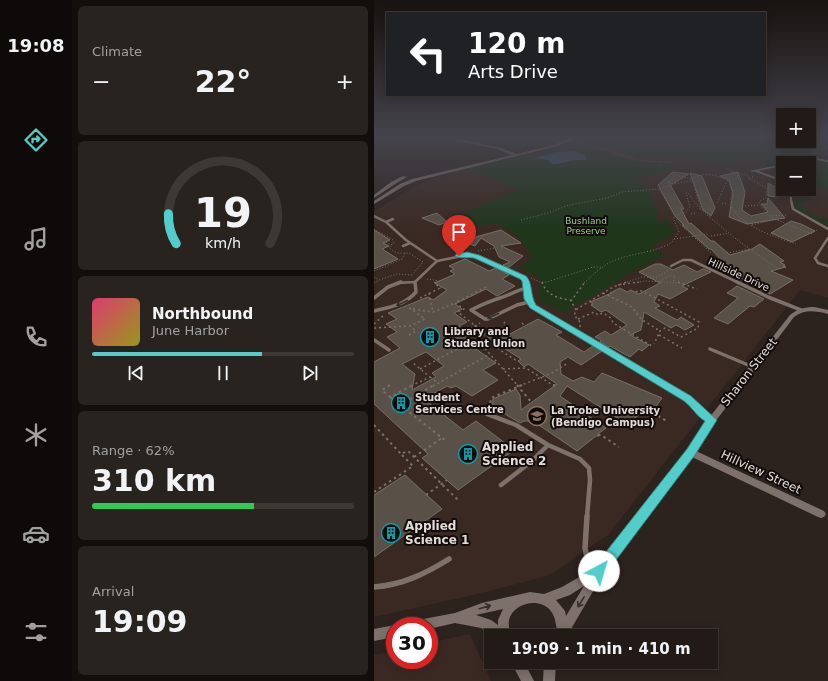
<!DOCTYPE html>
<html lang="en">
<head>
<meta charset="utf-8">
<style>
  :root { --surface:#211a16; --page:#29231f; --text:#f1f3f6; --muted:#a2a1a1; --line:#3e3835; --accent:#53cdc9 }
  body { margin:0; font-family:"DejaVu Sans",sans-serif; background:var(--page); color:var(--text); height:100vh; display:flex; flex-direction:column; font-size:15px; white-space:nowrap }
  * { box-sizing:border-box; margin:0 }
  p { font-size:13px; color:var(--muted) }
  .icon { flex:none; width:22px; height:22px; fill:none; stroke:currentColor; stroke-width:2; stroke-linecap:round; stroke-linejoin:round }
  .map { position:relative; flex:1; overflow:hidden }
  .drawer { display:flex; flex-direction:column; gap:6px; padding:6px; background:#120e0c; width:302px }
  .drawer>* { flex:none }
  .banner { position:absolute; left:12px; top:12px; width:380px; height:84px; border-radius:0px; box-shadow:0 2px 10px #0003,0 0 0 1px var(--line); background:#202124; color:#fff; overflow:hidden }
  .controls { position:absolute; left:402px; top:108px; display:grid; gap:8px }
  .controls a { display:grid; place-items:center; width:40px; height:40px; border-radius:0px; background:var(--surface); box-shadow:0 2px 10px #0003,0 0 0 1px var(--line); font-size:20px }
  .speed { position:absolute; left:12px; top:617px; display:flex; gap:8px; font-size:20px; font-weight:700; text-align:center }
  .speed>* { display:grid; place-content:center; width:52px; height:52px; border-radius:50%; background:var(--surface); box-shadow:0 2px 10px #0003,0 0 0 1px var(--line); line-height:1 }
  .speed .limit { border:6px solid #d22; background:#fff; color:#111 }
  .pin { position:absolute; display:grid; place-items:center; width:34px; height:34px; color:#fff; margin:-41px -17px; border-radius:50% 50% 50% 0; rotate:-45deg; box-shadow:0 0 4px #0007 }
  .pin .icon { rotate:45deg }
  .me { position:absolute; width:44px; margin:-22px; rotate:39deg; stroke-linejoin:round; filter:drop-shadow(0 0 3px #0008) }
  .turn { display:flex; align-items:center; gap:14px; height:84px; padding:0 16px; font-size:18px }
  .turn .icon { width:52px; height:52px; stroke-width:2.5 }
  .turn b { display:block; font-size:28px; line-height:34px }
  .big { font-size:30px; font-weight:800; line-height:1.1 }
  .drawer .card { flex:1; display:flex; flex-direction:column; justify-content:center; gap:6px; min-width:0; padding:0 14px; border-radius:6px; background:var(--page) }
  .drawer .dial { align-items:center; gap:0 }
  .dial svg { height:104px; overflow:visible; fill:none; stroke:var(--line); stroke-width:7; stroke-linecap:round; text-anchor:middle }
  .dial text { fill:var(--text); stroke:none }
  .song { display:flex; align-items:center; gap:12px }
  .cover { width:48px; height:48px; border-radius:6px; background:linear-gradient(135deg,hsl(340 70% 55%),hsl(60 70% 35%)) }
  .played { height:4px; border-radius:2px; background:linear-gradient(90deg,var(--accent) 65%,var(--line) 65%) }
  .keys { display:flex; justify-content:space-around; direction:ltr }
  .heat { display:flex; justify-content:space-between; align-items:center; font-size:22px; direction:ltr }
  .charge { height:6px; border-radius:3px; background:linear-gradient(90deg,#34c759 62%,var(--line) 0) }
  .trip { position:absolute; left:110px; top:629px; width:234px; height:40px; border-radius:0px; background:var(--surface); box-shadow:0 2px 10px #0003,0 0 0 1px var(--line); font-weight:800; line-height:40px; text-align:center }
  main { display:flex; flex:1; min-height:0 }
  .tabs { display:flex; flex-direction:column; width:72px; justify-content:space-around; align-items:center; background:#0d0a09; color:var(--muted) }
  .tabs .icon { width:28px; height:28px }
  .tabs .current { color:var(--accent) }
  .tabs b { font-size:18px; color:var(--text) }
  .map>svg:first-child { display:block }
</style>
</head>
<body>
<main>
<nav class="tabs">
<b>19:08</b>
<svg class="icon current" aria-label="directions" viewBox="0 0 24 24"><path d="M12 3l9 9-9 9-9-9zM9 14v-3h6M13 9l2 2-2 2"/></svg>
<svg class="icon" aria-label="music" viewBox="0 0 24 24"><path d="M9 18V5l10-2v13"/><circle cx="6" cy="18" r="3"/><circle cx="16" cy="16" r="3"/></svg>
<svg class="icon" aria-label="phone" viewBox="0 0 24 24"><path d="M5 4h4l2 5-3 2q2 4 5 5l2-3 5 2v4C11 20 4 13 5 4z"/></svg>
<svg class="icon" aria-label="climate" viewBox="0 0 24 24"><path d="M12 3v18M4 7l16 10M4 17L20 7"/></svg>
<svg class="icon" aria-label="car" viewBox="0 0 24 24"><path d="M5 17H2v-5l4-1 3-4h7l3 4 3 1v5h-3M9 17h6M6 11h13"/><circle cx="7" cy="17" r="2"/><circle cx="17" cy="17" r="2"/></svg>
<svg class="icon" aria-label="filters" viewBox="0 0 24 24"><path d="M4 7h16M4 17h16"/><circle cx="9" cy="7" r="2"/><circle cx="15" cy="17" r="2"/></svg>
</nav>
<section class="drawer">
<div class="card"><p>Climate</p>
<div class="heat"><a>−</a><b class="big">22°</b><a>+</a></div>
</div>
<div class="card dial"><svg viewBox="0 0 100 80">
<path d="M14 69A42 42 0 1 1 86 69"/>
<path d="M14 69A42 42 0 0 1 8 46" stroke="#53cdc9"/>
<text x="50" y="56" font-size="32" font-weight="700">19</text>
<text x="50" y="72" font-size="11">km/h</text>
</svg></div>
<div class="card">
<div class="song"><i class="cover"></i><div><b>Northbound</b><p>June Harbor</p></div></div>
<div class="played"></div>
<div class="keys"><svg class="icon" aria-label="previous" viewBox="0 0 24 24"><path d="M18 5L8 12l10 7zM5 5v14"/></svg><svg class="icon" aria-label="pause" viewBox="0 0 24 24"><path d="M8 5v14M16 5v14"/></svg><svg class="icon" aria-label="next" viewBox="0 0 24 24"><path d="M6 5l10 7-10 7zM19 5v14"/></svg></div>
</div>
<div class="card"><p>Range · 62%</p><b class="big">310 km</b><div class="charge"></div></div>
<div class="card"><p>Arrival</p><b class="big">19:09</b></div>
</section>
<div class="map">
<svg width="454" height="681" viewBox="0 0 454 681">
  <rect width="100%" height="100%" fill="#2c221e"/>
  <path fill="#3a2922" d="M 209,136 L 214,136 L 216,139 L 286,159 L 312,158 L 349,164 L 379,157 L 398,166 L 409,164 L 409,189 L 435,189 L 435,163 L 412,163 L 435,157 L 454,162 L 454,298 L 426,290 L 234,535 L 201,557 L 180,573 L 172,576 L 112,592 L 0,617 L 0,211 L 47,183 L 85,170 L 183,147 L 200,142 Z
    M 96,634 L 117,681 L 0,681 L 0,655 L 21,651 L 21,660 L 55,660 L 55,643 Z"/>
  <path fill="#1f361b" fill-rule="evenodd" d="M 214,136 L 409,136 L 409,141 L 435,141 L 435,136 L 454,136 L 454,150 L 434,158 L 398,166 L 379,157 L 349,164 L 314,158 L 267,158 L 226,144 Z
    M 211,146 L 238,156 L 273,164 L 299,164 L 299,166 L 285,174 L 263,177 L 257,181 L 273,187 L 284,213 L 281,216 L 286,223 L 290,219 L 294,219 L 296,226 L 301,230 L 296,236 L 277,247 L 291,255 L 260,271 L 190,313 L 166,301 L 165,278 L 144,267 L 159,259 C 153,245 145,236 131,228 C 128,227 126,224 123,224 C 104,223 95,231 78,218 L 146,189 L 94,169 L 184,149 ZM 195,151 L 213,160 C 209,160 204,160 199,160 C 190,162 183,167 174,160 L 182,152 Z
    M 443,160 L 454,162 L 454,187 L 435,186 L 435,163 L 427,163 Z
    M 426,191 L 432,194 L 429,199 L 431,201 L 425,205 L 430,207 L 438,214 L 454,220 L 454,226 L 425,211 L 421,208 L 421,195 Z"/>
  <path fill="#415776" d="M 201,151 L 211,155 L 213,160 L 200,160 L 183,164 L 178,164 L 174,160 L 161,158 L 182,152 Z"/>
  <path fill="#595148" stroke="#776f65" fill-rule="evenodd" d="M 299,172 L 315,174 L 298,184 L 294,181 L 310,209 L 307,209 L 315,224 L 317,223 L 337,241 L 340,241 L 356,255 L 378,249 L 386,244 L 410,261 L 406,262 L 411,265 L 409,266 L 412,267 L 397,271 L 419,280 L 396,294 L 369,281 L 370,280 L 335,265 L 344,260 L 350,263 L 337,249 L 335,249 L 308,225 L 310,225 L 301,216 L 284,185 Z
    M 364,172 L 371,192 L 368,210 L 377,216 L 394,212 L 387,204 L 393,204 L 394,198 L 411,218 L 373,224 L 355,217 L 359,193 L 355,180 L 346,176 Z
    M 316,173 L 328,176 L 341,208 L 337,216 L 329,210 Z
    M 394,183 L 414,194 L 414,196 L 403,195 L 403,197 L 394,196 Z
    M 63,213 L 73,222 L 65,225 L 48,218 Z
    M 417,221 L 427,224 L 441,231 L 418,242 L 397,233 Z
    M 0,230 L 16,240 L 9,243 L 15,246 L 8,249 L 24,259 L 0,269 Z
    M 127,230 L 147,243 L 127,246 L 149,256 L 134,268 L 129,265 L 136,262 L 125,257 L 120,246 L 107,238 L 101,246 L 87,241 Z
    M 91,259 L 115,271 L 122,268 L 130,272 L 135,275 L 128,279 L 141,286 L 123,296 L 112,289 L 81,304 L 88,309 L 80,313 L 93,322 L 85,326 L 99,336 L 89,340 L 122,363 L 109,370 L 124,380 L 98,396 L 82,386 L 77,388 L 73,386 L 50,399 L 89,430 L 102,421 L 140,450 L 84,490 L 48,458 L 54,454 L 0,404 L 0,362 L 26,348 L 13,337 L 23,332 L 12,324 L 23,319 L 14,313 L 54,297 L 59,300 L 73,290 L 61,283 L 81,274 L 76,271 L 80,269 L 75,266 ZM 52,352 L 70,366 L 58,373 L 62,377 L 38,390 L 41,374 L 28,364 Z
    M 281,264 L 287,264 L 299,270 L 310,265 L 323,272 L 329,269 L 337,272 L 308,286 L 314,289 L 296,299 L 284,294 L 280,302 L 286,306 L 281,308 L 303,320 L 307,317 L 320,325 L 311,330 L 302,325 L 297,328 L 270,312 L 267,330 L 256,335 L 275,345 L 268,351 L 265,349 L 256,357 L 236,346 L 234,347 L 226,342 L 227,340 L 221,337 L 231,331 L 237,335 L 253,325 L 232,310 L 227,312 L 217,305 L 219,304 L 216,302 L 238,293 L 236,293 L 246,288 L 253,292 L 257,290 L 265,294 L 286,283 L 265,272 Z
    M 363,286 L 390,299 L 380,307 L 376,306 L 354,324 L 340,318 L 364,298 L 353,293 Z
    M 164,319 L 188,332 L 182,335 L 210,352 L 219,346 L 228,351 L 207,365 L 194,357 L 186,362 L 187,374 L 199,381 L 208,377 L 220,382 L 228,373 L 288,398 L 280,409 L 275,407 L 253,424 L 193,386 L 186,396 L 232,428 L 224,434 L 225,436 L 222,436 L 203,451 L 159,421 L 150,421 L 146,423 L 134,416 L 118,404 L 119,399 L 142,389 L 146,395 L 147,410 L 183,384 L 154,364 L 150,367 L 144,361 L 147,359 L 114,338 L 133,328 L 134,335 Z
    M 31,475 L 68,509 L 0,557 L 0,495 Z"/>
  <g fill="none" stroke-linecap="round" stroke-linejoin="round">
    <path stroke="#7a716d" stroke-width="1" stroke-dasharray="1 2" stroke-linecap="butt" d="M 203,143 L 211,143 L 266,161 L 297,162
      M 144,148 L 154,142 L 182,138
      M 442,153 L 442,150 L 452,136
      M 352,169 L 354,168
      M 296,174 L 318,179 L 327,210 L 362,239 L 404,269
      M 363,177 L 365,176 L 355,170 L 374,176
      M 379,177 L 374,178 L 393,188 L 392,198 L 386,201 L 385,204 L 396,217 L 437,234 L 443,230
      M 318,179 C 332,171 342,175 355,181 L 358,192 L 356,205 C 369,227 398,236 422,244
      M 298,184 L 317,181
      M 298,185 L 285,189 L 305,223 L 337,253
      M 343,203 L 353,181 L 365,178
      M 348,203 L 353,204
      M 371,206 L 385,205
      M 317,214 L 322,213
      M 396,216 L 412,215
      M 147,220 L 174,213 L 195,205 L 233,198 L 248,192 L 285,189
      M 378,225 L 402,219
      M 0,229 L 19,240 L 20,242 L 15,248 L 23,253 L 35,253 L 49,262 L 38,275
      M 337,236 L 355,233
      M 300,239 L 335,234
      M 12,242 L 18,245
      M 104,251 L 121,248
      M 353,253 L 375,249
      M 0,271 L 28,259 L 31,253
      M 0,277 L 5,280 L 23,274 L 38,275
      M 157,278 L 166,282 L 173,282 L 219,267 L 228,267
      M 53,279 L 66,281
      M 286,281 L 297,275 L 301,276 L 299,282
      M 0,283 L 5,280
      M 60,283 L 65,281
      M 210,283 L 223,271 L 236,262 L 250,257 L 280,250 L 294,245 L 299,241 L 305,231 L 299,218 L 307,213 L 311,213 L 316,207 L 312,193 L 314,193 L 327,210
      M 250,283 L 268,277 L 283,277 L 294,271
      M 260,283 L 271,281 L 307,283"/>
    <path stroke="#7a716d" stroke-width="1.5" stroke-dasharray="2 3" stroke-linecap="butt" d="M 62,282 L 60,283 L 67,288
      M 168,282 C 172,295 185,299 197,300
      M 304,282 L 323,289
      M 244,285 L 265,282
      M 112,287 L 81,303 L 90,309 L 84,312 L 115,337
      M 262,292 L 265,290 L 272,293 L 325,322 L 324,328 L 307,337 L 291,328 L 286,331 L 280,344
      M 55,293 L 59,312
      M 229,293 L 258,307 L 267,319 L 286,331
      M 46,298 L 68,287
      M 39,309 L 59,312 L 81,303
      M 202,310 L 197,301 L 211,282
      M 204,319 L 220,312 L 224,315 L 229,313 L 237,318 L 239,323 L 278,346
      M 148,323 L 151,326
      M 0,324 L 9,316
      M 101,326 L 107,344 L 144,386
      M 206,327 L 206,322 L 200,315 L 203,309 L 239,287 L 253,282
      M 0,328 L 36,326 L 51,319 L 34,307
      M 92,331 L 106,323
      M 35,335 L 42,331 L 36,326
      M 285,335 L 308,348
      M 104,337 L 132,327 L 129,324 L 131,322
      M 46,369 L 94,343 L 117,344 L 143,361
      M 129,369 L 152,368 L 180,386 L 183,385
      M 56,377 L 64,383
      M 14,386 L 18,384
      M 37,386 L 56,377 L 39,363
      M 59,386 L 116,354
      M 145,386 L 178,373 L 194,363"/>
    <path stroke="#7a716d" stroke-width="2" stroke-dasharray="2.5 3.5" stroke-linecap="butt" d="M 16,385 L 8,390 L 16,397 L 39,385
      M 143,385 L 158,403
      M 179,385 L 182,385
      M 16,397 L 26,405 L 60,385
      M 26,405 L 72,441
      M 269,406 L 294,422
      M 119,410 L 122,408 L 116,404 L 117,398 L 148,385
      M 0,425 L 27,454
      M 224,435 L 227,435 L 245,447
      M 40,457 L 68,438
      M 0,492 L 39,466 L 27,454 L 34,451 L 85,501
      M 52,495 L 73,480"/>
    <path stroke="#7e716c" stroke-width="2" d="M 382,171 L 409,181
      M 417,189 L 417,201"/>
    <path stroke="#7e716c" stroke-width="2.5" d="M 417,200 L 419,209 L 454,229
      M 0,216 L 12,222 L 32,240 L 63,261
      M 12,222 L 19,219
      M 454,238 L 441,258 L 444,263 L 454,266
      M 29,246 L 36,243
      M 297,266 L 309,260 L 317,260 L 365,283
      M 23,283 L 41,282 L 63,261 L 93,255 L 105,258 L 149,277 L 152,283"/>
    <path stroke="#7e716c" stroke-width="3.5" d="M 152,282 L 155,299 L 159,306 L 294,386
      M 363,282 L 394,297 L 427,310
      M 153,288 C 143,290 136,295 126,298 C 116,301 107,305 97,310 L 111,319 L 114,319 L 143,305 L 155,302
      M 0,298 L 14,287 L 27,282
      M 0,311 C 16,307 31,305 42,292 L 41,282
      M 0,340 L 15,350
      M 336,349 L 379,367"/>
    <path stroke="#7e716c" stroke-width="4.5" d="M 292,385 L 313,398 L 331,417 L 338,420
      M 113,414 L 142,425 L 174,445 L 206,459 L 215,468 L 216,480 L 213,517
      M 127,485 L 158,461 L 174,445"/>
    <path stroke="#7e716c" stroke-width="5.5" d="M 213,516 L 211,548 L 214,562 L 224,571
      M 0,587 C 28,585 51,574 75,559"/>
    <path fill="#7e716c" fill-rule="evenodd" d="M 75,136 L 80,136 L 84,139 L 124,147 L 143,154 L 182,144 L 200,136 L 206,136 L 184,146 L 42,181 L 30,186 L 0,204 L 0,201 L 26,184 L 38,179 L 138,155 L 123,149 L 82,141 Z
      M 441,158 L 454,160 L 454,162 L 441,160 L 426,163 L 417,163 Z
      M 409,164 L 409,166 L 378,172 L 376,171 Z
      M 29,176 L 33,177 L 21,184 L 0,198 L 0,195 L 17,182 Z
      M 440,307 L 454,310 L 454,314 C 441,311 431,309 420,317 L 341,422 L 322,451 L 450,511 L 452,514 L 450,517 L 447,518 L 444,517 L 318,457 L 258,538 L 229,574 L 193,636 L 185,636 C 181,627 183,618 176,610 C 165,597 139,603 135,620 C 134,625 136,631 136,636 L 119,636 L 107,628 L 81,623 L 55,629 L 55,626 L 38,626 L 40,622 L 44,620 L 81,613 L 108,603 L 156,592 L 170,594 L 188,587 L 221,568 L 250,532 L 314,450 L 335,418 L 416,315 C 423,309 431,307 440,307 ZM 210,586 L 192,616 L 191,611 L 182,600 L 196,595 ZM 129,609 L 124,620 L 124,625 L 117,620 L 102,615 Z
      M 21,625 L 23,626 L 21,626 L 21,637 L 0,641 L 0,629 Z
      M 137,662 L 150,662 L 160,681 L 147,681 Z
      M 170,662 L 182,662 L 181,681 L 169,681 Z"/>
  </g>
  <defs><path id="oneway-shaft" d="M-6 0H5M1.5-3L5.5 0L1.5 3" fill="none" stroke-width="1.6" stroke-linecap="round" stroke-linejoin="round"/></defs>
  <g stroke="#372f2d">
    <use href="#oneway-shaft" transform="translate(28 303) rotate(155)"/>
    <use href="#oneway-shaft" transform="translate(119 316) rotate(156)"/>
    <use href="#oneway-shaft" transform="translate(207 602) rotate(122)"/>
    <use href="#oneway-shaft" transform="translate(111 607) rotate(-16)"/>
  </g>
  <linearGradient id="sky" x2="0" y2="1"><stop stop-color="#181310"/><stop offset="0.59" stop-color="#45444c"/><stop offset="1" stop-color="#45444c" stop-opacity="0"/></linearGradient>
  <rect width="454" height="232" fill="url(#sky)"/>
  <path fill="#53cdc9" stroke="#368583" d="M 93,252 L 105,255 L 152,276 C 159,283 156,295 162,305 L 317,396 L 343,420 L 321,455 L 230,576 L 225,578 L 220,576 L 218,571 L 220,567 L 313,449 L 331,421 C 323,417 318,407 310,401 L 156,308 L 150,299 L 148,281 L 146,279 L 100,258 C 94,257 85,259 81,256 L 82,254 Z"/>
  <defs>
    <g id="building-ring" transform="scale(1)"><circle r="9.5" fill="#110c0b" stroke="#0f9aa8" stroke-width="1.5"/><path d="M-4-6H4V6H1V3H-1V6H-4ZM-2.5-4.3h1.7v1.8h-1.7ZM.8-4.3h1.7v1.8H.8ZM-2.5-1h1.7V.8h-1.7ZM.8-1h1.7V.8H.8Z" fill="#0f9aa8"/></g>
    <g id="university-ring" transform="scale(1)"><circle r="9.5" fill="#110c0b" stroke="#8d6e63" stroke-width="1.5"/><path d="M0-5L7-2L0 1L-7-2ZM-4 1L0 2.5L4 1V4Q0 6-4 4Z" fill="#8d6e63"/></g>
  </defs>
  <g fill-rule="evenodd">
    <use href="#building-ring" x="56" y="337"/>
    <use href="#building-ring" x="27" y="403"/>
    <use href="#university-ring" x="163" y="416"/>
    <use href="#building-ring" x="94" y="454"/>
    <use href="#building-ring" x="17" y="533"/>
  </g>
  <g text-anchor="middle" stroke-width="4" stroke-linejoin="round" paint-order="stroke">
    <g font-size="9" fill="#a1ce98" stroke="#110c0b">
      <text x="212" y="224">Bushland<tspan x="212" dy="10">Preserve</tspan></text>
    </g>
    <g font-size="10" fill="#e4dcd9" stroke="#110c0b">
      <text transform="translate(365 274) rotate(25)" y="4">Hillside Drive</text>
    </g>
    <g font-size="10" font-weight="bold" fill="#e4dcd9" stroke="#110c0b" text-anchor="start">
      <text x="70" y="335">Library and<tspan x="70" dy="12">Student Union</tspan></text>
      <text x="41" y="401">Student<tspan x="41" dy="12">Services Centre</tspan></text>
      <text x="177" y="414">La Trobe University<tspan x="177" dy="12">(Bendigo Campus)</tspan></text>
    </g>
    <g font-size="12" fill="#e4dcd9" stroke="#110c0b">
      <text transform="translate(375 372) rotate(-52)" y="4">Sharon Street</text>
      <text transform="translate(387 472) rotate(25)" y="4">Hillview Street</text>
    </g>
    <g font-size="12" font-weight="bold" fill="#e4dcd9" stroke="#110c0b" text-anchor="start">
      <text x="108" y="451">Applied<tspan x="108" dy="14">Science 2</tspan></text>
      <text x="31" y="530">Applied<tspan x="31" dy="14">Science 1</tspan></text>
    </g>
  </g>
</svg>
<div class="controls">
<a>+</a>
<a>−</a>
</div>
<div class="speed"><div class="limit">30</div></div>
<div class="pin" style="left:85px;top:256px;background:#d93025"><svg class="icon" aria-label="arrive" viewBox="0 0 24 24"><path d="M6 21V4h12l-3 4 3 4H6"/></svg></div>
<svg class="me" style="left:225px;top:571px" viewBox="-20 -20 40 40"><circle r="19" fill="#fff"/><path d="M0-13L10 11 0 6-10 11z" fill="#53cdc9"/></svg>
<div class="trip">19:09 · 1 min · 410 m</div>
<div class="banner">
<div class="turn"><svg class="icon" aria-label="left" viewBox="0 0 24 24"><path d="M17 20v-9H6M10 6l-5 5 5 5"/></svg><div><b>120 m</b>Arts Drive</div></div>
</div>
</div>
</main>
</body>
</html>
